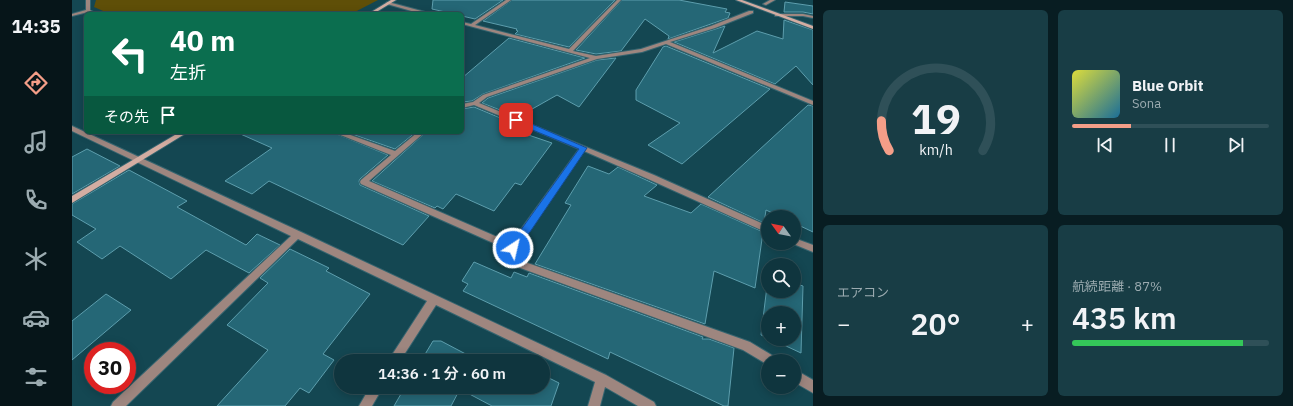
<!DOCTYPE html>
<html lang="ja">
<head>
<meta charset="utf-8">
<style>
  :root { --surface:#0f353e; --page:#183d45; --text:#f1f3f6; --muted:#9babb0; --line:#2f5058; --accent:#f49e88 }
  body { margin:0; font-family:"IBM Plex Sans","Noto Sans JP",sans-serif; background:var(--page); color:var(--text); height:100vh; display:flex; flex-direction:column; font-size:15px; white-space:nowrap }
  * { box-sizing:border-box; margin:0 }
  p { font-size:13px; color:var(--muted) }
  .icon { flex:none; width:22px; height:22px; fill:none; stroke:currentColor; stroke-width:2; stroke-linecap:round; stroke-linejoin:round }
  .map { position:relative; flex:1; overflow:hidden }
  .details { display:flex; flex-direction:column; gap:10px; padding:10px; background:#081d22; width:480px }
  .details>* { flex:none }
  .banner { position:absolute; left:12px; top:12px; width:380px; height:122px; border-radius:6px; box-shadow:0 2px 10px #0003,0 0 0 1px var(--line); background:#0b6e4f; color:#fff; overflow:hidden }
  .needle { width:26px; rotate:303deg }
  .buttons { position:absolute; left:689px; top:210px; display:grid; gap:8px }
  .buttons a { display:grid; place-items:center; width:40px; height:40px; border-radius:50%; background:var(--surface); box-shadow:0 2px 10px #0003,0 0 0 1px var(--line); font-size:20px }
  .speed { position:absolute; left:12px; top:342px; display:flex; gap:8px; font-size:20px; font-weight:700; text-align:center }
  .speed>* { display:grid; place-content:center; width:52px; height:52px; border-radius:50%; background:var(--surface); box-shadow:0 2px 10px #0003,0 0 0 1px var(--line); line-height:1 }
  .speed .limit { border:6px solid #d22; background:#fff; color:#111 }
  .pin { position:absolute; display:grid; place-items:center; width:34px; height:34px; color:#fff; margin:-17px; border-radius:8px; box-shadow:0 2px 6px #0006 }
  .me { position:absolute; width:44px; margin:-22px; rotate:35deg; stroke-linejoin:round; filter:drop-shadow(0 0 3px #0008) }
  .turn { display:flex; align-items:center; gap:14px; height:84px; padding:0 20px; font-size:18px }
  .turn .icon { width:52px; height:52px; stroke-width:2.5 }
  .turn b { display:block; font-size:28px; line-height:34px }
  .then { display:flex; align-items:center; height:38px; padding:0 20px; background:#0003; gap:8px; font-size:15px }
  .big { font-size:30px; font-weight:600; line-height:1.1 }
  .details .card { flex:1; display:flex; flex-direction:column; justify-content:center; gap:6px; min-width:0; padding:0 14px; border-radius:6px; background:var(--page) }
  .details .dial { align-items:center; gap:0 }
  .dial svg { height:104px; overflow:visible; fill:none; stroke:var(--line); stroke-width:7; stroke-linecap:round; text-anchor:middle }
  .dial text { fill:var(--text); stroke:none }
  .song { display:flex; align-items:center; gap:12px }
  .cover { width:48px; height:48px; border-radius:6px; background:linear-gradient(135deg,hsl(60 70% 55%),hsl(200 70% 35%)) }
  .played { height:4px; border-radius:2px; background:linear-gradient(90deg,var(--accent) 30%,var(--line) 30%) }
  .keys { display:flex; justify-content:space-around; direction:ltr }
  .heat { display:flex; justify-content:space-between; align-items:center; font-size:22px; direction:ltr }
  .charge { height:6px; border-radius:3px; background:linear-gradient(90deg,#34c759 87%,var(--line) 0) }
  .details .tiles { flex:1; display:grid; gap:10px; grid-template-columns:repeat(2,1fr) }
  .trip { position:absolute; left:262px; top:354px; width:216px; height:40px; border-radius:20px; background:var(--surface); box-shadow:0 2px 10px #0003,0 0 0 1px var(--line); font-weight:600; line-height:40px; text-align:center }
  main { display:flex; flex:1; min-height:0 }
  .tab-bar { display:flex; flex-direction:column; width:72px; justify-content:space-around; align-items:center; background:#061519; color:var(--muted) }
  .tab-bar .icon { width:28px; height:28px }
  .tab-bar .on { color:var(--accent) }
  .tab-bar b { font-size:18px; color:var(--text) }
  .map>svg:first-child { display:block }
</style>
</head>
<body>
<main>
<nav class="tab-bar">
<b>14:35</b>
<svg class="icon on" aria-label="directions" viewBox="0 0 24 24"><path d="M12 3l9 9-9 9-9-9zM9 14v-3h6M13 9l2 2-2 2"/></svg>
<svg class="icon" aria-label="music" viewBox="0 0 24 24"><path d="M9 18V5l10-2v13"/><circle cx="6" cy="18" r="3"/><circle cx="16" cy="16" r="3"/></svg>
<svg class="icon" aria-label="phone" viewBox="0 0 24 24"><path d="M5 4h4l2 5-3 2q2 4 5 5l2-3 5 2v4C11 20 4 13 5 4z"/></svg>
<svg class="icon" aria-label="climate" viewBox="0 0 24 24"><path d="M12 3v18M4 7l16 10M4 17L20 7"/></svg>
<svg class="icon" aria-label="car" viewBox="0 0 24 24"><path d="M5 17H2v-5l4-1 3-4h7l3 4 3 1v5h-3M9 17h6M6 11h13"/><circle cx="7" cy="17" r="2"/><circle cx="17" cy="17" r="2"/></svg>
<svg class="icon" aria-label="filters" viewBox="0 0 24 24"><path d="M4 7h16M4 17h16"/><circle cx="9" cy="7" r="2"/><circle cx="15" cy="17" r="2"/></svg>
</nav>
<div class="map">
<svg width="741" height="406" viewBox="0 0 741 406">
  <rect width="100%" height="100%" fill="#144752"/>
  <path fill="#5f4f08" d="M 24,0 L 306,0 L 279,14 L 38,14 L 22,7 Z"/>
  <path fill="#256776" stroke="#5d9ead" d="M 361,0 L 431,0 L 403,19 L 390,16 L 390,14 L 382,14 L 360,9 Z
    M 440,0 L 543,0 L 497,47 L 443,34 L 446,31 L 444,30 L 445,29 L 411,21 Z
    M 550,0 L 607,0 L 655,9 L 653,12 L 658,13 L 656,18 L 596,39 L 597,36 L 573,19 L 549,51 L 524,54 L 504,50 Z
    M 713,2 L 741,6 L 741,14 L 731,12 L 712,12 Z
    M 712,20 L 741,30 L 741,85 L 724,66 L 703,84 L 602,42 L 653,26 L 641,53 L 685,31 L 711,39 Z
    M 437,38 L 513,58 L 411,94 L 400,101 L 390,102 L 390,78 Z
    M 594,46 L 698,89 L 610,164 L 576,145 L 608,123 L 564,100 L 564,90 L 591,47 Z
    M 544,58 L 507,107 L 485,95 L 446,117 L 410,103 L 416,98 L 525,60 Z
    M 736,105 L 741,106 L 741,232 L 722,223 L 722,217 L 709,217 L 694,210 L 692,223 L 636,197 Z
    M 402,107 L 438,122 L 430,126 L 480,143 L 449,185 L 443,183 L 422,211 L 384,194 L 371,209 L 365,206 L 363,208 L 300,181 L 354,132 L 390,132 L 390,109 Z
    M 164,132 L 260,132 L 316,155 L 288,179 L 287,181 L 288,185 L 357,216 L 331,245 L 197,181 L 180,194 L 153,181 L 200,148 Z
    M 274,132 L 344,132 L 323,149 Z
    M 15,149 L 48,166 L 0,194 L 0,157 Z
    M 516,166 L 537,174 L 546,167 L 585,185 L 572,196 L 619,213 L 629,204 L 691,232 L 683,288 L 642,271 L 633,324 L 463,264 L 499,205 L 493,203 Z
    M 57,170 L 115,201 L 105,207 L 174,245 L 185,234 L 208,245 L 177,273 L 134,250 L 99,279 L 48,246 L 30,259 L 5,242 L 24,229 L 0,215 L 0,204 Z
    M 218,249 L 257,268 L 254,271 L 298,294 L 251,354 L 262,360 L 237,393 L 228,388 L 213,406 L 145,406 L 196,350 L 155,325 L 196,283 L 188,278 Z
    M 402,262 L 439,278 L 442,272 L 455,277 L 457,273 L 631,337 L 630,339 L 637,339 L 662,348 L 656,406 L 652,406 L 538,352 L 536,359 L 391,291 L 396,284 L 390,281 Z
    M 696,278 L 696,291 L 722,291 L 722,283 L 731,286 L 729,353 L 699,339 L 722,339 L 722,313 L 696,313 L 696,338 L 689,335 Z
    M 34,294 L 59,310 L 0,360 L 0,321 Z
    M 361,341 L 369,341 L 407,361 L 349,361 Z
    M 471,375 L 487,383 L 479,406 L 420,406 L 388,389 L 379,406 L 322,406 L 333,387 L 471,387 Z"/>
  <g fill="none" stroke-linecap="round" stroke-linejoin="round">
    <g stroke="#35646f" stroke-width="2">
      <path id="street" d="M 14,0 L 18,0 L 18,10 L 25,14 L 16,12 L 0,16 L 0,14 L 14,10 Z
        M 434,0 L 439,0 L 403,25 L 497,49 L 545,0 L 549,0 L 501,51 L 524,56 L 569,49 L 639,26 L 677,11 L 681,11 L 681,13 L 643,28 L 598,42 L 741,101 L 741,105 L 594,44 L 570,52 L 525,59 L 415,97 L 407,103 L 582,175 L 696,226 L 696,233 L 576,179 L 512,151 L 446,248 L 450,261 L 678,342 L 703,357 L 705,361 L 696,361 L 696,365 L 671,350 L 443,266 L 437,250 L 289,184 L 288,182 L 289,180 L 319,155 L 261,132 L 270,132 L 323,151 L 346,132 L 353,132 L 297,181 L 439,243 L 507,149 L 402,105 L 390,108 L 390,104 L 401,102 L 411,95 L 518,58 L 390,24 L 390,22 L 399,24 Z
        M 698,0 L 703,0 L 694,5 L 691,4 Z
        M 316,2 L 357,13 L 357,14 L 350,14 L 315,4 L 314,3 Z
        M 705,14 L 731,14 L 741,16 L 741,18 L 731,16 L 703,16 L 703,15 Z
        M 0,126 L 229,232 L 534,375 L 582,402 L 584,406 L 566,406 L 533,387 L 528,406 L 516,406 L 523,382 L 364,305 L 328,361 L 316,361 L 355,301 L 226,239 L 54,406 L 39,406 L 41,402 L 219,236 L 0,131 Z
        M 722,238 L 741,245 L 741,252 L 719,243 L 722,243 Z
        M 722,369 L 741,380 L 741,393 L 722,382 Z
        M 298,387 L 311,387 L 300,406 L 287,406 Z"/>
    </g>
    <g stroke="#35646f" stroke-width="2">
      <path id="secondary" d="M 319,0 L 324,0 L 301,14 L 296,14 Z
        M 664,0 L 670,0 L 741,26 L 741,29 Z
        M 108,132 L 116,132 L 0,203 L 0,196 Z"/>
    </g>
    <use href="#street" fill="#9e867f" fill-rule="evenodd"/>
    <use href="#secondary" fill="#d3ada2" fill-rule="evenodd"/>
  </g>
  <path fill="#1a73e8" stroke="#114b97" d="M 441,118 L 446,118 L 515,148 L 445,251 L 438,251 L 436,248 L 438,245 L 507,149 L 441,122 Z"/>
</svg>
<div class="buttons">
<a><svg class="needle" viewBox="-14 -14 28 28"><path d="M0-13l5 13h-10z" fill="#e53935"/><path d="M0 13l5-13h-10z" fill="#9babb0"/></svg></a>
<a><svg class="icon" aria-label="search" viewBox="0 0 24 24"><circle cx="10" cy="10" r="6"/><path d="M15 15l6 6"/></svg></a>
<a>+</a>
<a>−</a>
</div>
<div class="speed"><div class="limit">30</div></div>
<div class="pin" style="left:444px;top:120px;background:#d93025"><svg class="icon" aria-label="arrive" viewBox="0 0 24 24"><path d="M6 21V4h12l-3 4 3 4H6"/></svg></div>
<svg class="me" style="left:441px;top:248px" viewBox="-20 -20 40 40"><circle r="17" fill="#1a73e8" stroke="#fff" stroke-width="3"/><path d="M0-11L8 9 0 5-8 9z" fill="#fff"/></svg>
<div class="trip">14:36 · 1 分 · 60 m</div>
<div class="banner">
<div class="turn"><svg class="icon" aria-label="left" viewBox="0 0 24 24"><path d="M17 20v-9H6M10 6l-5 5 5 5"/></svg><div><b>40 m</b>左折</div></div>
<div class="then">その先<svg class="icon" aria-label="arrive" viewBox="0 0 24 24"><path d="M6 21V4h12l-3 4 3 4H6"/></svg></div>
</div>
</div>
<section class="details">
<div class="tiles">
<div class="card dial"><svg viewBox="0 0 100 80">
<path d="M14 69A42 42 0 1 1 86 69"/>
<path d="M14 69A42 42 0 0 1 8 46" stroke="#f49e88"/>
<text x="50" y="56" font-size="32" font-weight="700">19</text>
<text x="50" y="72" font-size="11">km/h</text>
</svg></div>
<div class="card">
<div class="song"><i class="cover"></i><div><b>Blue Orbit</b><p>Sona</p></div></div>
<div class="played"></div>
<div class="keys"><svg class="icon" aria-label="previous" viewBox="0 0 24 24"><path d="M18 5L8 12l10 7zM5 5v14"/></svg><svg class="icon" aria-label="pause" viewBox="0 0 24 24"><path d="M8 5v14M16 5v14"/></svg><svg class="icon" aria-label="next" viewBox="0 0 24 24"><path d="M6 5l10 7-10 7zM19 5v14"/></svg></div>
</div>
<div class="card"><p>エアコン</p>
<div class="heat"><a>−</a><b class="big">20°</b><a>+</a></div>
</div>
<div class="card"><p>航続距離 · 87%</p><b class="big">435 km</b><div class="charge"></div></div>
</div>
</section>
</main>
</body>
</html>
